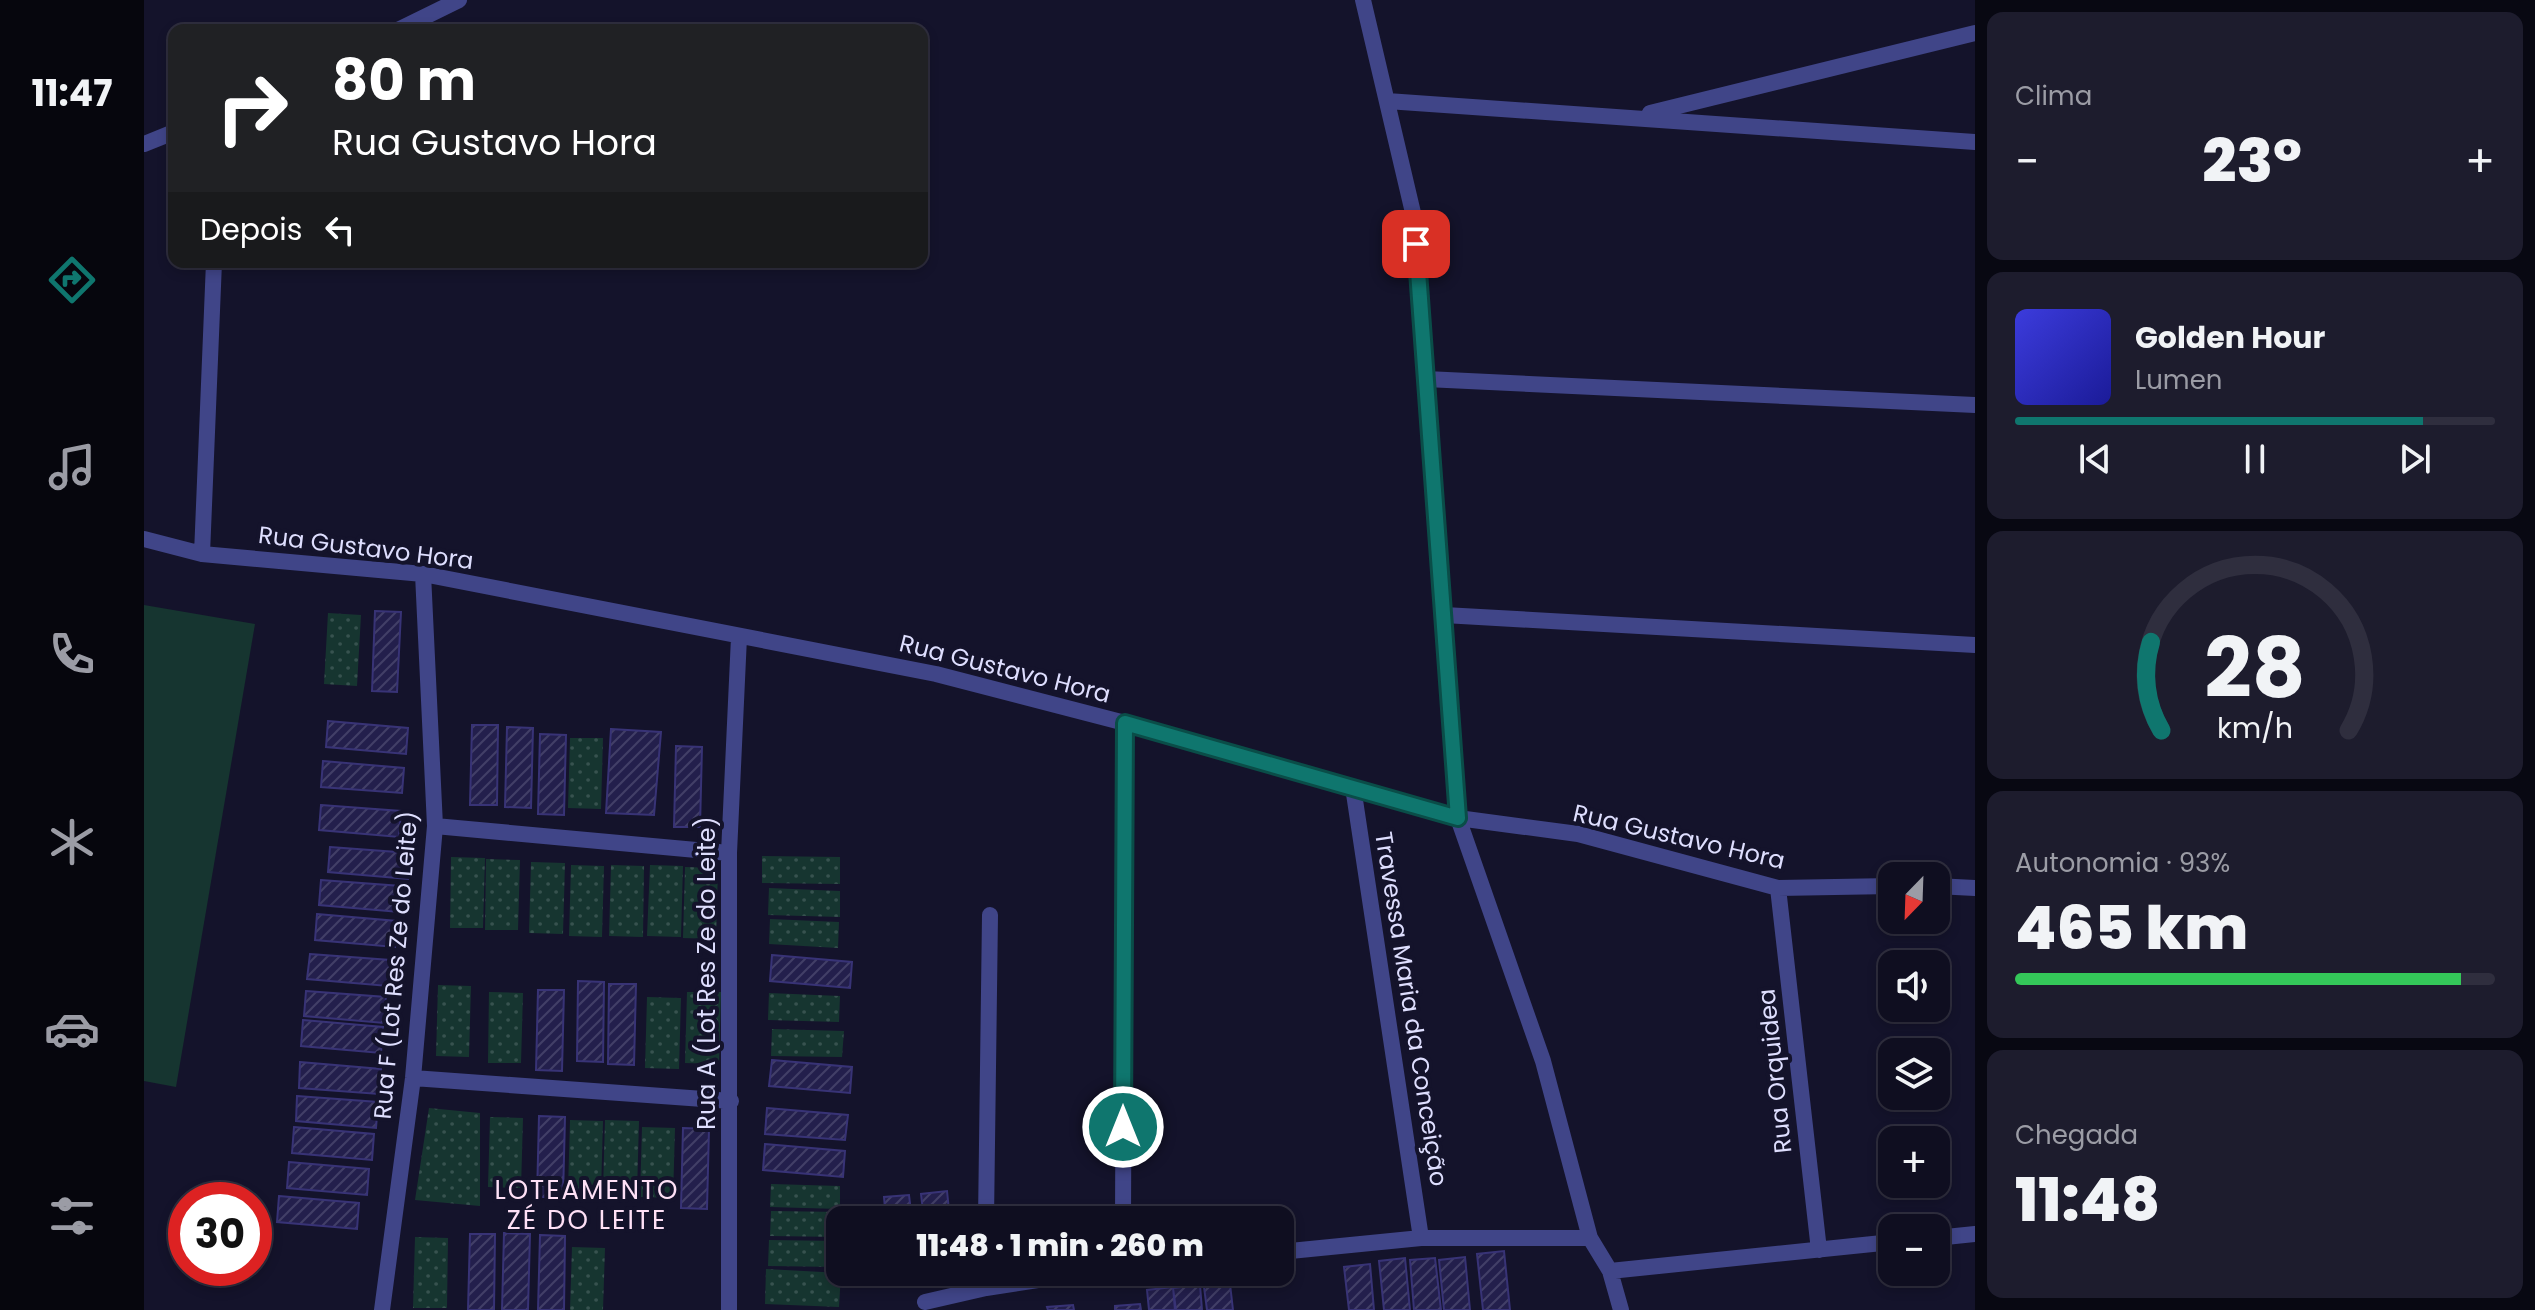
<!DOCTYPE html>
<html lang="pt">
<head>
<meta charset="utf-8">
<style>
  :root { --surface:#0f0e20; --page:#1d1c2d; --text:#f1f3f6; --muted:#9b9ca5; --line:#2f2e3e; --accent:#0f766e }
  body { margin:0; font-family:Poppins,sans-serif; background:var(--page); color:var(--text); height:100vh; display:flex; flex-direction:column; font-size:30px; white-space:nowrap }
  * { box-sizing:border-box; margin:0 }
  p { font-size:26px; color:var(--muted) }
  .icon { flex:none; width:44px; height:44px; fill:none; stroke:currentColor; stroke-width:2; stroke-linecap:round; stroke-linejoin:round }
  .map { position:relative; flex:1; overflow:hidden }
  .sheet { display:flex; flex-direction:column; gap:12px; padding:12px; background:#080812; width:560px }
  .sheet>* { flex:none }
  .top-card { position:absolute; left:24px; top:24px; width:760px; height:244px; border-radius:16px; box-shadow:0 4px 12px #0003,0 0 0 2px var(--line); background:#202124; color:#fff; overflow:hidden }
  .needle { width:52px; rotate:203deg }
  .fabs { position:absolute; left:1734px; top:862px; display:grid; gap:16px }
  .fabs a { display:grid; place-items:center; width:72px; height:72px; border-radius:16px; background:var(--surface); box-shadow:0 4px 12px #0003,0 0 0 2px var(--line); font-size:40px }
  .speed { position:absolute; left:24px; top:1182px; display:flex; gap:16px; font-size:40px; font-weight:700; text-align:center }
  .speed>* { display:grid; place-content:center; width:104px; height:104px; border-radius:50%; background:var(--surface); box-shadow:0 4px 12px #0003,0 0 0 2px var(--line); line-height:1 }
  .speed .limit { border:12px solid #d22; background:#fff; color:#111 }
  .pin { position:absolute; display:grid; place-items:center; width:68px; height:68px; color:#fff; margin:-34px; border-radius:16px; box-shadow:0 4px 12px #0006 }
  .me { position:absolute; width:88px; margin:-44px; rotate:0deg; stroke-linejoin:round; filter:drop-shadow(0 0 6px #0008) }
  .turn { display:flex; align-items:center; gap:28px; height:168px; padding:0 32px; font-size:36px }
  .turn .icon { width:104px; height:104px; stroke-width:2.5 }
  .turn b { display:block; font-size:56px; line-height:68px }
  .then { display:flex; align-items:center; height:76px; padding:0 32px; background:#0003; gap:16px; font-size:30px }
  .big { font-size:60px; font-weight:800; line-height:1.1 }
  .sheet .tile { flex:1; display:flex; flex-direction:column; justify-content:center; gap:12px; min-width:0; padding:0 28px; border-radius:16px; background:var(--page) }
  .sheet .dial { align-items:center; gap:0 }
  .dial svg { height:208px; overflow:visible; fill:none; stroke:var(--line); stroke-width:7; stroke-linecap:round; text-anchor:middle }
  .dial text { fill:var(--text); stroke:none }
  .song { display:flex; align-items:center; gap:24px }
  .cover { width:96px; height:96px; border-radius:12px; background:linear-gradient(135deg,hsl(240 70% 55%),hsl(240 70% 35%)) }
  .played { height:8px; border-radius:4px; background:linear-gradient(90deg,var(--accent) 85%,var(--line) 85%) }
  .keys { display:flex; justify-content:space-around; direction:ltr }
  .heat { display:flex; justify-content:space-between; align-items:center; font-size:44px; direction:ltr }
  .charge { height:12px; border-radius:6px; background:linear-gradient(90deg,#34c759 93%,var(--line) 0) }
  .trip { position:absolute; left:682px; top:1206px; width:468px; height:80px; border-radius:16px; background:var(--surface); box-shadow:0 4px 12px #0003,0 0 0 2px var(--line); font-weight:800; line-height:80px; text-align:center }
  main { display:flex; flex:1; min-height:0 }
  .tabs { display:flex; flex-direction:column; width:144px; justify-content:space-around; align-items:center; background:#06060d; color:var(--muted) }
  .tabs .icon { width:56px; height:56px }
  .tabs .on { color:var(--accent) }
  .tabs b { font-size:36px; color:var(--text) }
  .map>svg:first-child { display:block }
</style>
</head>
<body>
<main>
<nav class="tabs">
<b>11:47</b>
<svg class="icon on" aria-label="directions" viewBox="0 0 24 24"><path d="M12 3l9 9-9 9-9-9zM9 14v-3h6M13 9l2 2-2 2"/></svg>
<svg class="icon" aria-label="music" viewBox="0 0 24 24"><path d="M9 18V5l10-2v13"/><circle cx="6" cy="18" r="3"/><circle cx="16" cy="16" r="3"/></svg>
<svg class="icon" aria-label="phone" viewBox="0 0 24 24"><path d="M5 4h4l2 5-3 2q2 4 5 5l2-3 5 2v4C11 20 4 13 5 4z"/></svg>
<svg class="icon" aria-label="climate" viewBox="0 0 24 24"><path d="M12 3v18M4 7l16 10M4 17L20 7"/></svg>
<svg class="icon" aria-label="car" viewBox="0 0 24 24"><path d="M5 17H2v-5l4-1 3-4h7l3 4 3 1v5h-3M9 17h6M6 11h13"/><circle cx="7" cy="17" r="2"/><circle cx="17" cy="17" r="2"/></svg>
<svg class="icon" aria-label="filters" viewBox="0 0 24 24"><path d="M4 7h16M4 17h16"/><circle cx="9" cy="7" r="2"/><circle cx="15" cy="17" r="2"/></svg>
</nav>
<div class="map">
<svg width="1831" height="1310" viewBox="0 0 1831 1310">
  <defs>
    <pattern id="grass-dots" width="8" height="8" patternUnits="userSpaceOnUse" patternTransform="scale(2)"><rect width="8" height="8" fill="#163530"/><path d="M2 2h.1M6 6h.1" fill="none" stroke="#37524f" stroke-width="1.8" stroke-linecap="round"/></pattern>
    <pattern id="building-hatch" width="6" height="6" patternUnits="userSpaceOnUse" patternTransform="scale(2)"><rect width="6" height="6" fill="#231f4c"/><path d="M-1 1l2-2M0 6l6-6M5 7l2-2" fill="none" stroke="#423f67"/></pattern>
  </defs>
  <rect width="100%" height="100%" fill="#14132b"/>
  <path fill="url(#grass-dots)" d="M 184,613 L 217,615 L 213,686 L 180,684 Z
    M 426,738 L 459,738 L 457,809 L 424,808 Z
    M 618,856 L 696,857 L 696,884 L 618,883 Z
    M 307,857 L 341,858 L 339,928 L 306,928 Z
    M 342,859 L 376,860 L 374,930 L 341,930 Z
    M 387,862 L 421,863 L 419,934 L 385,933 Z
    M 427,865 L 460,866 L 458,937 L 425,936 Z
    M 467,865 L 500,866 L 499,937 L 465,936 Z
    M 506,865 L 539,866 L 537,937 L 503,936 Z
    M 541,867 L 574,868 L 572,939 L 539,938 Z
    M 625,888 L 696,891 L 696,917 L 624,915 Z
    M 626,919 L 695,922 L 694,948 L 625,944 Z
    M 294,985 L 327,986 L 325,1057 L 292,1056 Z
    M 345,992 L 379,993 L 377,1063 L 344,1063 Z
    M 543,992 L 577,992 L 575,1064 L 541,1063 Z
    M 625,993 L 696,996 L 695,1022 L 624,1020 Z
    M 503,997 L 537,998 L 535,1069 L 501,1068 Z
    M 628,1029 L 700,1031 L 698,1057 L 627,1056 Z
    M 285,1108 L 336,1113 L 336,1206 L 271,1200 Z
    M 346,1117 L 379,1118 L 377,1188 L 344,1187 Z
    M 426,1120 L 459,1121 L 457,1192 L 424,1191 Z
    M 461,1120 L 495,1121 L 493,1192 L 459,1191 Z
    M 498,1127 L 531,1128 L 529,1198 L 496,1197 Z
    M 627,1184 L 696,1186 L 696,1209 L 626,1207 Z
    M 627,1211 L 697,1212 L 696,1237 L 626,1236 Z
    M 271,1237 L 304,1238 L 303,1308 L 269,1308 Z
    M 625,1240 L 695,1241 L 695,1267 L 624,1266 Z
    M 428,1247 L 461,1248 L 459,1310 L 426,1310 Z
    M 622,1269 L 697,1273 L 695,1307 L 621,1304 Z"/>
  <path fill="#163530" d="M 0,605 L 111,624 L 32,1087 L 0,1081 Z"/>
  <path fill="url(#building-hatch)" stroke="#383376" stroke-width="2" d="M 231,611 L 257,612 L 253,692 L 228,691 Z
    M 184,721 L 264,728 L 262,754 L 182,747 Z
    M 328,725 L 354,725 L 353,805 L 326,805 Z
    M 363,727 L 389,728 L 387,808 L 361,807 Z
    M 467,729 L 517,732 L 510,815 L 462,813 Z
    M 396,734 L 422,735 L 420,815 L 394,814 Z
    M 532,746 L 558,747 L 556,827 L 530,827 Z
    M 179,761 L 260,768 L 258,793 L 177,787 Z
    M 177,805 L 257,811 L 255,837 L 175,830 Z
    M 186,847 L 266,853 L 264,879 L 184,872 Z
    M 177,880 L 257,886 L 255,912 L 175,905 Z
    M 173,914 L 253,921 L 251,947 L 171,940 Z
    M 166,954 L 246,960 L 244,986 L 163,979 Z
    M 628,955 L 708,962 L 706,988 L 626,981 Z
    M 434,981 L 460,982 L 459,1062 L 433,1061 Z
    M 465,984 L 492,984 L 490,1065 L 464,1064 Z
    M 394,990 L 420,990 L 418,1071 L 392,1070 Z
    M 162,991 L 242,997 L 240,1023 L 160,1016 Z
    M 159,1020 L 239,1027 L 237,1053 L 157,1046 Z
    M 628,1060 L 708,1067 L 706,1093 L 625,1086 Z
    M 156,1062 L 237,1069 L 235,1094 L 155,1088 Z
    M 153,1096 L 234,1102 L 232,1128 L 152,1121 Z
    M 623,1108 L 704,1115 L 701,1140 L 621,1134 Z
    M 395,1116 L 421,1117 L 419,1197 L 393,1197 Z
    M 150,1127 L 230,1134 L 228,1160 L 148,1153 Z
    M 539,1128 L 565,1129 L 563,1209 L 537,1208 Z
    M 621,1144 L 701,1151 L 699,1177 L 619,1170 Z
    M 145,1162 L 225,1169 L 223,1195 L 143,1188 Z
    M 803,1191 L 806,1220 L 780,1220 L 777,1194 Z
    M 765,1195 L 768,1220 L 742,1220 L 740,1197 Z
    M 135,1196 L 215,1203 L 213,1229 L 133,1222 Z
    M 360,1233 L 386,1234 L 384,1310 L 358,1310 Z
    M 326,1234 L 351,1234 L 350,1310 L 324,1310 Z
    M 396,1235 L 421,1236 L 420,1310 L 394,1310 Z
    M 1360,1251 L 1366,1310 L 1339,1310 L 1333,1254 Z
    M 1321,1257 L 1326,1310 L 1300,1310 L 1295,1260 Z
    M 1261,1258 L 1266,1310 L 1240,1310 L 1235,1261 Z
    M 1291,1258 L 1297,1310 L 1270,1310 L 1266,1260 Z
    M 1226,1264 L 1230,1310 L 1205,1310 L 1200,1267 Z
    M 748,1272 L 774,1272 L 774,1275 L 748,1277 Z
    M 1086,1284 L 1089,1310 L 1063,1310 L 1060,1287 Z
    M 1056,1285 L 1058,1310 L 1032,1310 L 1029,1288 Z
    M 1029,1287 L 1031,1310 L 1005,1310 L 1003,1290 Z
    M 996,1304 L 997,1310 L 971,1310 L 971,1306 Z
    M 929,1305 L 930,1310 L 904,1310 L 903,1307 Z"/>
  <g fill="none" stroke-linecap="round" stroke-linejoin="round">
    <path stroke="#404588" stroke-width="16" d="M 1219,0 L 1270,217 L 1314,818 L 1399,1061 L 1446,1238 L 1466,1271 L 1477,1310
      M 254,30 L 315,0
      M 1243,101 L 1831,142
      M 1506,113 L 1831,33
      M 0,144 L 30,132
      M 1282,379 L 1831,405
      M 0,539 L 58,554 L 279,574 L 792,674 L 981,723 L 1314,818 L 1434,834 L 1634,888 L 1748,886
      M 58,554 L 70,262
      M 1300,615 L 1831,645
      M 1209,787 L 1277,1238
      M 291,826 L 585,853
      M 1792,886 L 1831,888
      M 1634,888 L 1675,1250
      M 269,1078 L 587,1101
      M 842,1220 L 846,915
      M 979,1220 L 981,723
      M 1792,1238 L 1831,1234
      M 1136,1252 L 1277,1238 L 1446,1238
      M 1466,1271 L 1748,1242
      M 781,1302 L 842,1288 L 946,1272
      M 238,1310 L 269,1078 L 291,826 L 279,574
      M 585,1310 L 585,853 L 595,637"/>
  </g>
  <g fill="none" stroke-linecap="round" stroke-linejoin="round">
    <g stroke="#0a4d48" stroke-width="20">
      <path id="route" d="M 979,1127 L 981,723 L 1314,818 L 1272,244"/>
    </g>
    <use href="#route" stroke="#0f766e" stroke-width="14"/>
  </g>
  <g text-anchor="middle" stroke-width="8" stroke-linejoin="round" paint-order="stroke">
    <g font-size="24" fill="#dedefe" stroke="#14132b">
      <text transform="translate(222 548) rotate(7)" y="8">Rua Gustavo Hora</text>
      <text transform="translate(861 669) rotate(14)" y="8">Rua Gustavo Hora</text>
      <text transform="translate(1535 837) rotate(13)" y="8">Rua Gustavo Hora</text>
      <text transform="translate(252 965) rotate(-85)" y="8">Rua F (Lot Res Ze do Leite)</text>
      <text transform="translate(563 973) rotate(-90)" y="8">Rua A (Lot Res Ze do Leite)</text>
      <text transform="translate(1267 1009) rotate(81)" y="8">Travessa Maria da Conceição</text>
      <text transform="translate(1631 1071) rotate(-96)" y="8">Rua Orquidea</text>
    </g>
    <g font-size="26" letter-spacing="2" fill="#fee0f6" stroke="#14132b">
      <text x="443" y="1199">LOTEAMENTO<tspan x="443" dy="30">ZÉ DO LEITE</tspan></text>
    </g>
  </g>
</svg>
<div class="fabs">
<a><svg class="needle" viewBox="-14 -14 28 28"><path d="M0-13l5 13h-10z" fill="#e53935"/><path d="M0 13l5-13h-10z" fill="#9b9ca5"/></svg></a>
<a><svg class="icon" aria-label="sound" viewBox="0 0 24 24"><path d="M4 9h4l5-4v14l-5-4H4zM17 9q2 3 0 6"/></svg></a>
<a><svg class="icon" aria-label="layers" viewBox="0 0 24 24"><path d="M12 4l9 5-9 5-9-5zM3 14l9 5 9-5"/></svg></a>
<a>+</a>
<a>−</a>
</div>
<div class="speed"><div class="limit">30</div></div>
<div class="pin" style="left:1272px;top:244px;background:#d93025"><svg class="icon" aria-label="arrive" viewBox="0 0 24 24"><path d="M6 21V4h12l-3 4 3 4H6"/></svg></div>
<svg class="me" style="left:979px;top:1127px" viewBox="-20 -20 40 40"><circle r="17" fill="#0f766e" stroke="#fff" stroke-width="3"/><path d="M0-11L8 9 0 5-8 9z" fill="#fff"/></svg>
<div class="trip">11:48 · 1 min · 260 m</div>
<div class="top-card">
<div class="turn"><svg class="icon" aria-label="right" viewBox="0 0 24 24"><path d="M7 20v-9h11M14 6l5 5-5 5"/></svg><div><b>80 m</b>Rua Gustavo Hora</div></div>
<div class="then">Depois<svg class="icon" aria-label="left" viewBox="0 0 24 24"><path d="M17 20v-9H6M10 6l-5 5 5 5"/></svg></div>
</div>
</div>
<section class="sheet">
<div class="tile"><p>Clima</p>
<div class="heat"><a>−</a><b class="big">23°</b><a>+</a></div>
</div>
<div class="tile">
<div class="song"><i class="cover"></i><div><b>Golden Hour</b><p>Lumen</p></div></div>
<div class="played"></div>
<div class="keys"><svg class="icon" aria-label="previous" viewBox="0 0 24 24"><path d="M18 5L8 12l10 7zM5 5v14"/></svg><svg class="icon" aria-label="pause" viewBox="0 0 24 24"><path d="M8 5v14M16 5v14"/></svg><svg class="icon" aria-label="next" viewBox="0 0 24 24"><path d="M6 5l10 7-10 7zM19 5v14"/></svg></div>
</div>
<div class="tile dial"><svg viewBox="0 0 100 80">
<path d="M14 69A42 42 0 1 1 86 69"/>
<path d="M14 69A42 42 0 0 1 10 35" stroke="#0f766e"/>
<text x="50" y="56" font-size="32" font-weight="700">28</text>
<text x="50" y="72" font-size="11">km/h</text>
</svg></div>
<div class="tile"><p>Autonomia · 93%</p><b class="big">465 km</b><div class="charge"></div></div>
<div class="tile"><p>Chegada</p><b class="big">11:48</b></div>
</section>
</main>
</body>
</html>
